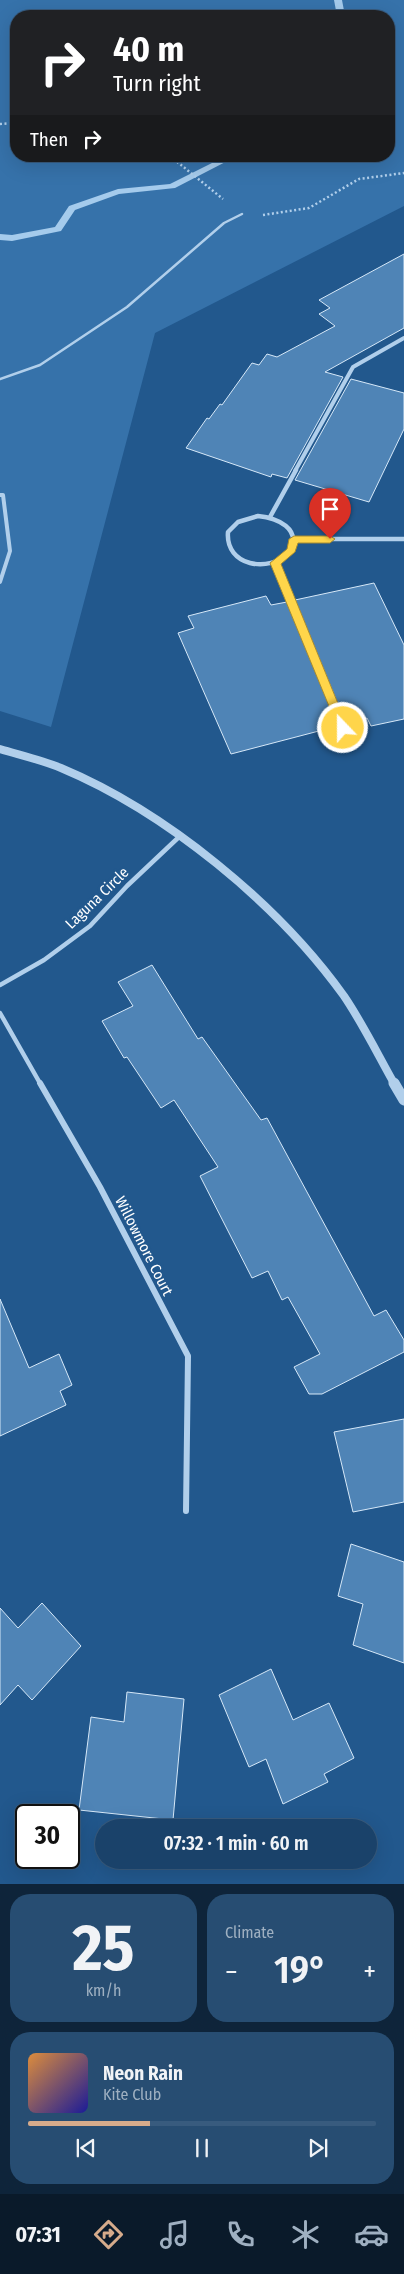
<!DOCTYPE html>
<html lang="en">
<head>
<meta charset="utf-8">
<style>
  :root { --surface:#1a426a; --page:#274d72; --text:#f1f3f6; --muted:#9fb0c1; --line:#385b7e; --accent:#d6ab8b }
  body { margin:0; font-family:"Fira Sans Condensed",sans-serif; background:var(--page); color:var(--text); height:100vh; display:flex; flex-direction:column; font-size:19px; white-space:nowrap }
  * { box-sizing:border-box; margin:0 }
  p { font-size:16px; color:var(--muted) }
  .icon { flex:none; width:28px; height:28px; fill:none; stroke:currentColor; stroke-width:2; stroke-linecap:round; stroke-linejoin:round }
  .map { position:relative; height:1884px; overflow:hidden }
  .panel { display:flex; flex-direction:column; gap:10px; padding:10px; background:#0e243a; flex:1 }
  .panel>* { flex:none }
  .hud { position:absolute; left:10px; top:10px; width:385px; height:152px; border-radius:20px; box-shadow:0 5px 20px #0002,0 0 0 1px var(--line); background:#202124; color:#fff; overflow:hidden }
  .speed { position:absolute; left:15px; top:1804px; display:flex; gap:10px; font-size:25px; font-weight:700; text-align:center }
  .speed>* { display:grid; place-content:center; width:65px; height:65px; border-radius:50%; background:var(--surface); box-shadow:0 5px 20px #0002,0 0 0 1px var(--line); line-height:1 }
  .speed .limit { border:2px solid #111; border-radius:8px; background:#fff; color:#111 }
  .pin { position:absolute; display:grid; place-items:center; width:42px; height:42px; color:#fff; margin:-51px -21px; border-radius:50% 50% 50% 0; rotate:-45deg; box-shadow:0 0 5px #0007 }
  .pin .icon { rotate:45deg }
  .me { position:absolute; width:55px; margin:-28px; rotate:338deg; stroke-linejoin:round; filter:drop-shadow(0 0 4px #0008) }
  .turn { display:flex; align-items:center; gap:18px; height:105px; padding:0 20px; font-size:22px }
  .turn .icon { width:65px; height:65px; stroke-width:2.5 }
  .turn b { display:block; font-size:35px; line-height:42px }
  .then { display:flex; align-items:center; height:48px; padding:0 20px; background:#0003; gap:10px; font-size:19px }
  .big { font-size:38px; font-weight:600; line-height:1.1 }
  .panel .card { flex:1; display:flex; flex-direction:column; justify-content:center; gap:8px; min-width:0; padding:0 18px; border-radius:20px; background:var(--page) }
  .panel .dial { align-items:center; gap:0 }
  .dial b { font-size:65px; line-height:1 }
  .song { display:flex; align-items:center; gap:15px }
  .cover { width:60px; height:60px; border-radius:8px; background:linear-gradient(135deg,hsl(30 70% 55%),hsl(240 70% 35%)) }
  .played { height:5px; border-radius:2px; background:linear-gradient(90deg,var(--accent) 35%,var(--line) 35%) }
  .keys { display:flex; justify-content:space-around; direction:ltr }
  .heat { display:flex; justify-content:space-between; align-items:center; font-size:28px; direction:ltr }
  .panel .tiles { flex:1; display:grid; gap:10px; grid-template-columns:1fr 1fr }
  .card:last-child { grid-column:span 2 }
  .trip { position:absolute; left:95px; top:1819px; width:282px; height:50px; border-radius:25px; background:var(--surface); box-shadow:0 5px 20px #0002,0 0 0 1px var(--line); font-weight:600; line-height:50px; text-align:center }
  .tab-bar { display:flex; height:80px; justify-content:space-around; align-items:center; background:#0a1a2a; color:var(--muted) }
  .tab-bar .icon { width:35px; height:35px }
  .tab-bar .on { color:var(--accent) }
  .tab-bar b { font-size:22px; color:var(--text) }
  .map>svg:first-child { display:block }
</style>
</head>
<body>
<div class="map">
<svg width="404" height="1884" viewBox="0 0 404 1884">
  <rect width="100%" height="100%" fill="#22588d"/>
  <path fill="#3672aa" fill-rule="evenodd" d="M 0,0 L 404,0 L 404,206 L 155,333 L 51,727 L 0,711 ZM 16,16 L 389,16 L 389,156 L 16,156 Z"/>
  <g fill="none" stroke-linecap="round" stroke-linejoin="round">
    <path fill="#a5cbec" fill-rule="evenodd" d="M 334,0 L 342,0 L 345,16 L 337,16 Z
      M 226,156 L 237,156 L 175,188 L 119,194 L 75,210 L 61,231 L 12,241 L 0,240 L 0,234 L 12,235 L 55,227 L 69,206 L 118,189 L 170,184 Z"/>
  </g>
  <path fill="#4f84b6" stroke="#d6e8f8" d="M 404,254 L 404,328 L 325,372 L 343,377 L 287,478 L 272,474 L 271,477 L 186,448 L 207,418 L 209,419 L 220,404 L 222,405 L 252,363 L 259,365 L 267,354 L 277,357 L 335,326 L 319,314 L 330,308 L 319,300 Z
    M 351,379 L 404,393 L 404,429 L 369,502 L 295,480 Z
    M 374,583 L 404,645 L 404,719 L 371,726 L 367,718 L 346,724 L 295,600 Z
    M 266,596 L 271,605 L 287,602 L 338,726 L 231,754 L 178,633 L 194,628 L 188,616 Z
    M 152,965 L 198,1039 L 202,1037 L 261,1120 L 267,1118 L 374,1316 L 386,1310 L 404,1340 L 404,1352 L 322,1394 L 309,1394 L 294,1367 L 320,1354 L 288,1297 L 282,1300 L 268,1271 L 252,1278 L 200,1176 L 218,1167 L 174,1100 L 161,1108 L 127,1057 L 124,1058 L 102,1021 L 133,1006 L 118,982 Z
    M 0,1299 L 29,1368 L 59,1354 L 72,1385 L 60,1391 L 66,1405 L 0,1436 Z
    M 404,1419 L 404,1502 L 353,1512 L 334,1432 Z
    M 351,1544 L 404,1562 L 404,1663 L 353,1645 L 363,1604 L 338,1596 Z
    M 42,1603 L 81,1646 L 32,1700 L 18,1685 L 0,1705 L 0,1608 L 18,1628 Z
    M 271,1669 L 293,1720 L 329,1703 L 354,1758 L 324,1774 L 328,1782 L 283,1804 L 266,1759 L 249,1767 L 219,1695 Z
    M 127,1692 L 184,1699 L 173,1820 L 79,1810 L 91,1717 L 124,1722 Z"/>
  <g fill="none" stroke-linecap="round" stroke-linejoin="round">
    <path stroke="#b1cfeb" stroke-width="2.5" stroke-dasharray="2 2.5" stroke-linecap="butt" d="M 0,124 L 16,123
      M 170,156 L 223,199
      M 263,215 L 309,208 L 359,179 L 404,173"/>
    <path stroke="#b1cfeb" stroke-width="2.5" d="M 0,379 L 40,365 L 127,307 L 224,223 L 242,214"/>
    <path stroke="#b1cfeb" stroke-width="4" d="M 0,495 L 3,495 L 10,551 L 0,582"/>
    <path stroke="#b1cfeb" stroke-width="4" d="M 295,471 L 353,367 L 404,338"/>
    <path stroke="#b1cfeb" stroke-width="4.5" d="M 258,516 C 277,518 302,528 290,552 C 269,574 225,566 228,532 L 238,522 Z
      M 270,517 L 296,470
      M 294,539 L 404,539
      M 275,563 L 343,728
      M 0,985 L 44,960 L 90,926 L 127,886 L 180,836
      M 0,1013 L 41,1085"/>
    <path stroke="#b1cfeb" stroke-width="6" d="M 40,1083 L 100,1187 L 188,1356 L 186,1511"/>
    <path stroke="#b1cfeb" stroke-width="8" d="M 0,749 C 20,755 42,760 61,768 C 166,812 278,904 344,996 C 363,1024 378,1055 395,1085"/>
    <path stroke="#b1cfeb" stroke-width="11" d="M 394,1083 L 404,1100"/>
  </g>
  <path fill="#ffd54a" stroke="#a68a30" d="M 294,536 L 330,536 L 335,539 L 330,543 L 298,543 L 295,552 L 281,564 L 348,728 L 343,732 L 338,728 L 270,563 L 287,549 L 289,539 Z"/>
  <g text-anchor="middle" stroke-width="5" stroke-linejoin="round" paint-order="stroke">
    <g font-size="15" fill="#fff" stroke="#22588d">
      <text transform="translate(97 898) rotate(-44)" y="5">Laguna Circle</text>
      <text transform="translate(144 1246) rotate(63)" y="5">Willowmore Court</text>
    </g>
  </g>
</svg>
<div class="speed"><div class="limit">30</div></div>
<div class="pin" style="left:330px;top:539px;background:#d93025"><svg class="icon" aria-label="arrive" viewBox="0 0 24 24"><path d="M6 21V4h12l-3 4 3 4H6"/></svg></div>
<svg class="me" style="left:343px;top:728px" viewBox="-20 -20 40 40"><circle r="17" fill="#ffd54a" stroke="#fff" stroke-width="3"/><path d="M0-11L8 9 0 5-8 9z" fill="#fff"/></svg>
<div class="trip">07:32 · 1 min · 60 m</div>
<div class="hud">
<div class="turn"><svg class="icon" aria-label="right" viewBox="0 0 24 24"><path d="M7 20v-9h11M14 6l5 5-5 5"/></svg><div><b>40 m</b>Turn right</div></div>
<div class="then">Then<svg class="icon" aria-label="right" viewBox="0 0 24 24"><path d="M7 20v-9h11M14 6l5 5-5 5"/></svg></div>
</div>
</div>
<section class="panel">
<div class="tiles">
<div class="card dial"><b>25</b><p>km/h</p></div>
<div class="card"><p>Climate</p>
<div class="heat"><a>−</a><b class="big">19°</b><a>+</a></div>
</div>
<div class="card">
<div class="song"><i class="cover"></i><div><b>Neon Rain</b><p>Kite Club</p></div></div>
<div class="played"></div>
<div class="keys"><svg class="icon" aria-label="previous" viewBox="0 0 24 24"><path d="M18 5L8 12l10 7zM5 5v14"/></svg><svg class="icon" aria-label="pause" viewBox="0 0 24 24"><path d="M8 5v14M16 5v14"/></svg><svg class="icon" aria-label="next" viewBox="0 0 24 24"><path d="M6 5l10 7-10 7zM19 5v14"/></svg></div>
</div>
</div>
</section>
<nav class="tab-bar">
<b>07:31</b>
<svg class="icon on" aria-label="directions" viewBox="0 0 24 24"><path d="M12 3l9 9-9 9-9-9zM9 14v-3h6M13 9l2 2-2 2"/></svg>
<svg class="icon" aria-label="music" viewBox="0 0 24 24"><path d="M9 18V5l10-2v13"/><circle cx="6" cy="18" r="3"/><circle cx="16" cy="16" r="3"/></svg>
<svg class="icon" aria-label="phone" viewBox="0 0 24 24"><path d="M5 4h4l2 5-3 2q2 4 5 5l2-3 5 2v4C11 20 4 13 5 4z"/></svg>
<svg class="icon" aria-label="climate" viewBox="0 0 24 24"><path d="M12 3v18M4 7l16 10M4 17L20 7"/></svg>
<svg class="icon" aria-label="car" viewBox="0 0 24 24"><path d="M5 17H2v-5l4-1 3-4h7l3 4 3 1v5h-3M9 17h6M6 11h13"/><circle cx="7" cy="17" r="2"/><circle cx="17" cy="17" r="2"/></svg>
</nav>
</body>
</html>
